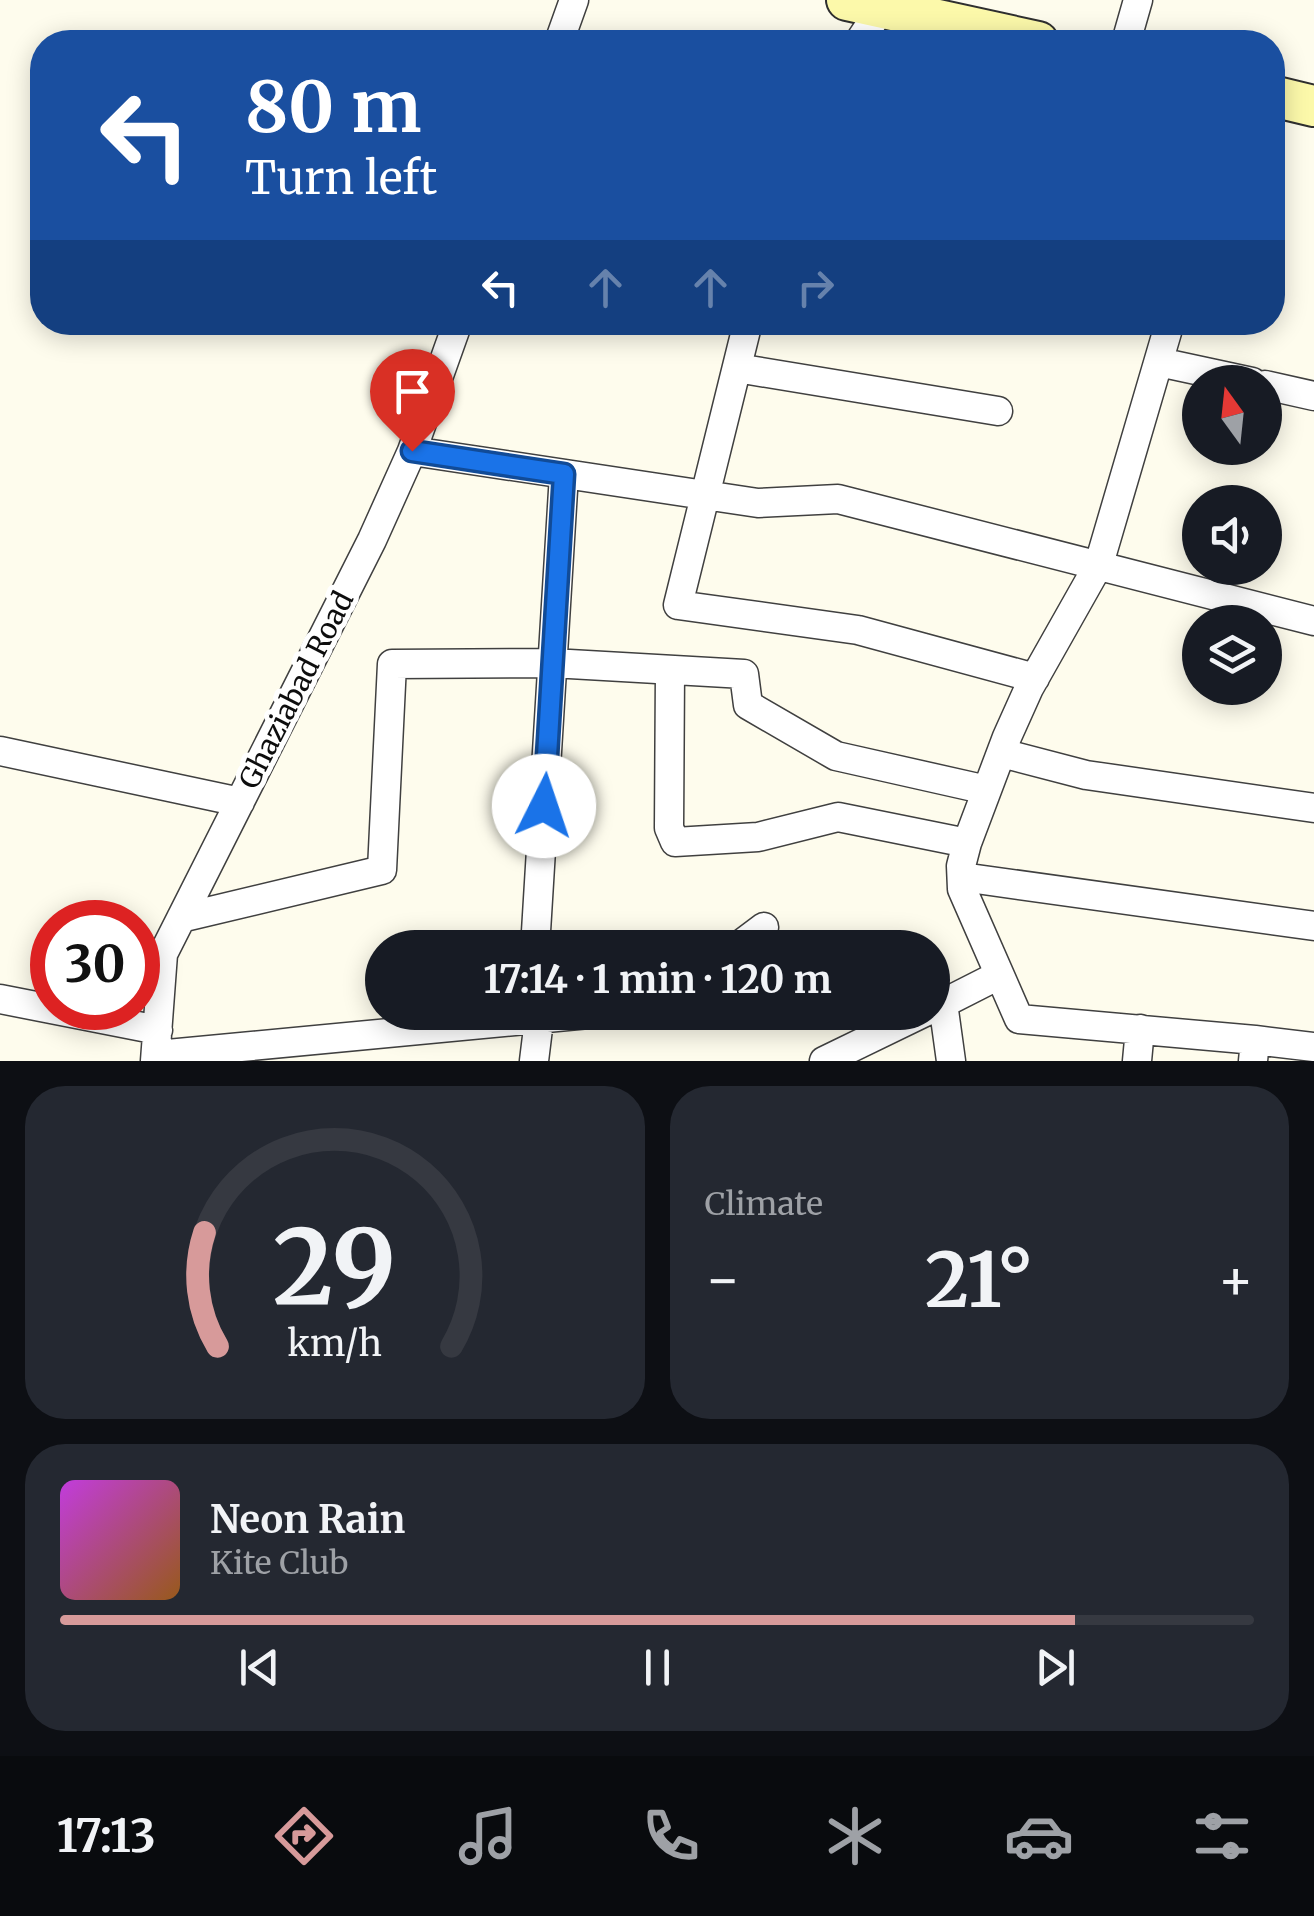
<!DOCTYPE html>
<html lang="en">
<head>
<meta charset="utf-8">
<style>
  :root { --surface:#171b24; --page:#242831; --text:#f1f3f6; --muted:#9ea1a6; --line:#363941; --accent:#d79a9a }
  body { margin:0; font-family:Merriweather,serif; background:var(--page); color:var(--text); height:100vh; display:flex; flex-direction:column; font-size:38px; white-space:nowrap }
  * { box-sizing:border-box; margin:0 }
  p { font-size:32px; color:var(--muted) }
  .icon { flex:none; width:55px; height:55px; fill:none; stroke:currentColor; stroke-width:2; stroke-linecap:round; stroke-linejoin:round }
  .map { position:relative; height:1061px; overflow:hidden }
  .side { display:flex; flex-direction:column; gap:25px; padding:25px; background:#0d0f14; flex:1 }
  .side>* { flex:none }
  .guide { position:absolute; left:30px; top:30px; width:1255px; height:305px; border-radius:40px; box-shadow:0 5px 25px #0003; background:#1a4fa0; color:#fff; overflow:hidden }
  .needle { width:65px; rotate:345deg }
  .fabs { position:absolute; left:1182px; top:365px; display:grid; gap:20px }
  .fabs a { display:grid; place-items:center; width:100px; height:100px; border-radius:50%; background:var(--surface); box-shadow:0 5px 25px #0003; font-size:50px }
  .speed { position:absolute; left:30px; top:900px; display:flex; gap:20px; font-size:50px; font-weight:700; text-align:center }
  .speed>* { display:grid; place-content:center; width:130px; height:130px; border-radius:50%; background:var(--surface); box-shadow:0 5px 25px #0003; line-height:1 }
  .speed .limit { border:15px solid #d22; background:#fff; color:#111 }
  .pin { position:absolute; display:grid; place-items:center; width:85px; height:85px; color:#fff; margin:-102px -42px; border-radius:50% 50% 50% 0; rotate:-45deg; box-shadow:0 0 10px #0007 }
  .pin .icon { rotate:45deg }
  .me { position:absolute; width:110px; margin:-55px; rotate:4deg; stroke-linejoin:round; filter:drop-shadow(0 0 8px #0008) }
  .turn { display:flex; align-items:center; gap:35px; height:210px; padding:0 50px; font-size:45px }
  .turn .icon { width:130px; height:130px; stroke-width:2.5 }
  .turn b { display:block; font-size:70px; line-height:85px }
  .lanes { display:flex; align-items:center; height:95px; padding:0 50px; background:#0003; justify-content:center; gap:50px; direction:ltr }
  .lanes .off { opacity:.35 }
  .big { font-size:75px; font-weight:700; line-height:1.1 }
  .side .tile { flex:1; display:flex; flex-direction:column; justify-content:center; gap:15px; min-width:0; padding:0 35px; border-radius:40px; background:var(--page) }
  .side .dial { align-items:center; gap:0 }
  .dial svg { height:260px; overflow:visible; fill:none; stroke:var(--line); stroke-width:7; stroke-linecap:round; text-anchor:middle }
  .dial text { fill:var(--text); stroke:none }
  .song { display:flex; align-items:center; gap:30px }
  .cover { width:120px; height:120px; border-radius:15px; background:linear-gradient(135deg,hsl(290 70% 55%),hsl(30 70% 35%)) }
  .played { height:10px; border-radius:5px; background:linear-gradient(90deg,var(--accent) 85%,var(--line) 85%) }
  .keys { display:flex; justify-content:space-around; direction:ltr }
  .heat { display:flex; justify-content:space-between; align-items:center; font-size:55px; direction:ltr }
  .side .tiles { flex:1; display:grid; gap:25px; grid-template-columns:1fr 1fr }
  .tile:last-child { grid-column:span 2 }
  .trip { position:absolute; left:365px; top:930px; width:585px; height:100px; border-radius:50px; background:var(--surface); box-shadow:0 5px 25px #0003; font-weight:700; line-height:100px; text-align:center }
  .tab-bar { display:flex; height:160px; justify-content:space-around; align-items:center; background:#090b0e; color:var(--muted) }
  .tab-bar .icon { width:70px; height:70px }
  .tab-bar .current { color:var(--accent) }
  .tab-bar b { font-size:45px; color:var(--text) }
  .map>svg:first-child { display:block }
</style>
</head>
<body>
<div class="map">
<svg width="1314" height="1061" viewBox="0 0 1314 1061">
  <rect width="100%" height="100%" fill="#fefced"/>
  <g fill="none" stroke-linecap="round" stroke-linejoin="round">
    <g stroke="#404040" stroke-width="31">
      <path id="street" d="M 559,42 L 574,0
        M 859,42 L 882,7
        M 1126,42 L 1138,0
        M 748,322 L 678,605 L 858,630 L 1035,678
        M 1170,322 L 1099,564 L 1029,688 L 1007,737 L 967,843 L 961,866 L 962,889 L 1019,1019 L 1255,1040
        M 1159,362 L 1252,382
        M 737,368 L 998,411
        M 1265,385 L 1314,396
        M 412,451 L 758,503 L 838,499 L 1314,621
        M 670,670 L 669,828 L 675,842 L 758,837 L 838,817 L 967,843
        M 0,751 L 240,802
        M 1002,753 L 1086,775 L 1314,808
        M 962,877 L 1314,926
        M 181,918 L 382,870 L 392,664 L 552,663 L 744,674 L 748,705 L 836,756 L 987,790
        M 535,948 L 564,474
        M 736,948 L 764,927
        M 0,999 L 158,1030
        M 943,1003 L 951,1061
        M 932,1009 L 999,975
        M 157,1055 L 610,1012
        M 155,1061 L 163,954 L 372,540 L 412,451 L 458,322
        M 534,1061 L 540,1012
        M 824,1061 L 925,1012
        M 1137,1061 L 1140,1029
        M 1253,1061 L 1255,1040 L 1314,1047"/>
    </g>
    <g stroke="#2f2f2f" stroke-width="44">
      <path id="secondary" d="M 847,0 L 1038,42
        M 1272,96 L 1314,106"/>
    </g>
    <use href="#street" stroke="#fff" stroke-width="28"/>
    <use href="#secondary" stroke="#fcf9aa" stroke-width="40"/>
  </g>
  <g fill="none" stroke-linecap="round" stroke-linejoin="round">
    <g stroke="#114b97" stroke-width="25">
      <path id="route" d="M 412,451 L 564,474 L 544,806"/>
    </g>
    <use href="#route" stroke="#1a73e8" stroke-width="18"/>
  </g>
  <g text-anchor="middle" stroke-width="10" stroke-linejoin="round" paint-order="stroke">
    <g font-size="28" fill="#0d0d0d" stroke="#fff">
      <text transform="translate(296 690) rotate(-63)" y="10">Ghaziabad Road</text>
    </g>
  </g>
</svg>
<div class="fabs">
<a><svg class="needle" viewBox="-14 -14 28 28"><path d="M0-13l5 13h-10z" fill="#e53935"/><path d="M0 13l5-13h-10z" fill="#9ea1a6"/></svg></a>
<a><svg class="icon" aria-label="sound" viewBox="0 0 24 24"><path d="M4 9h4l5-4v14l-5-4H4zM17 9q2 3 0 6"/></svg></a>
<a><svg class="icon" aria-label="layers" viewBox="0 0 24 24"><path d="M12 4l9 5-9 5-9-5zM3 14l9 5 9-5"/></svg></a>
</div>
<div class="speed"><div class="limit">30</div></div>
<div class="pin" style="left:412px;top:451px;background:#d93025"><svg class="icon" aria-label="arrive" viewBox="0 0 24 24"><path d="M6 21V4h12l-3 4 3 4H6"/></svg></div>
<svg class="me" style="left:544px;top:806px" viewBox="-20 -20 40 40"><circle r="19" fill="#fff"/><path d="M0-13L10 11 0 6-10 11z" fill="#1a73e8"/></svg>
<div class="trip">17:14 · 1 min · 120 m</div>
<div class="guide">
<div class="turn"><svg class="icon" aria-label="left" viewBox="0 0 24 24"><path d="M17 20v-9H6M10 6l-5 5 5 5"/></svg><div><b>80 m</b>Turn left</div></div>
<div class="lanes"><svg class="icon" aria-label="left" viewBox="0 0 24 24"><path d="M17 20v-9H6M10 6l-5 5 5 5"/></svg><svg class="icon off" aria-label="ahead" viewBox="0 0 24 24"><path d="M12 20V5M6 11l6-6 6 6"/></svg><svg class="icon off" aria-label="ahead" viewBox="0 0 24 24"><path d="M12 20V5M6 11l6-6 6 6"/></svg><svg class="icon off" aria-label="right" viewBox="0 0 24 24"><path d="M7 20v-9h11M14 6l5 5-5 5"/></svg></div>
</div>
</div>
<section class="side">
<div class="tiles">
<div class="tile dial"><svg viewBox="0 0 100 80">
<path d="M14 69A42 42 0 1 1 86 69"/>
<path d="M14 69A42 42 0 0 1 10 34" stroke="#d79a9a"/>
<text x="50" y="56" font-size="32" font-weight="700">29</text>
<text x="50" y="72" font-size="11">km/h</text>
</svg></div>
<div class="tile"><p>Climate</p>
<div class="heat"><a>−</a><b class="big">21°</b><a>+</a></div>
</div>
<div class="tile">
<div class="song"><i class="cover"></i><div><b>Neon Rain</b><p>Kite Club</p></div></div>
<div class="played"></div>
<div class="keys"><svg class="icon" aria-label="previous" viewBox="0 0 24 24"><path d="M18 5L8 12l10 7zM5 5v14"/></svg><svg class="icon" aria-label="pause" viewBox="0 0 24 24"><path d="M8 5v14M16 5v14"/></svg><svg class="icon" aria-label="next" viewBox="0 0 24 24"><path d="M6 5l10 7-10 7zM19 5v14"/></svg></div>
</div>
</div>
</section>
<nav class="tab-bar">
<b>17:13</b>
<svg class="icon current" aria-label="directions" viewBox="0 0 24 24"><path d="M12 3l9 9-9 9-9-9zM9 14v-3h6M13 9l2 2-2 2"/></svg>
<svg class="icon" aria-label="music" viewBox="0 0 24 24"><path d="M9 18V5l10-2v13"/><circle cx="6" cy="18" r="3"/><circle cx="16" cy="16" r="3"/></svg>
<svg class="icon" aria-label="phone" viewBox="0 0 24 24"><path d="M5 4h4l2 5-3 2q2 4 5 5l2-3 5 2v4C11 20 4 13 5 4z"/></svg>
<svg class="icon" aria-label="climate" viewBox="0 0 24 24"><path d="M12 3v18M4 7l16 10M4 17L20 7"/></svg>
<svg class="icon" aria-label="car" viewBox="0 0 24 24"><path d="M5 17H2v-5l4-1 3-4h7l3 4 3 1v5h-3M9 17h6M6 11h13"/><circle cx="7" cy="17" r="2"/><circle cx="17" cy="17" r="2"/></svg>
<svg class="icon" aria-label="filters" viewBox="0 0 24 24"><path d="M4 7h16M4 17h16"/><circle cx="9" cy="7" r="2"/><circle cx="15" cy="17" r="2"/></svg>
</nav>
</body>
</html>
